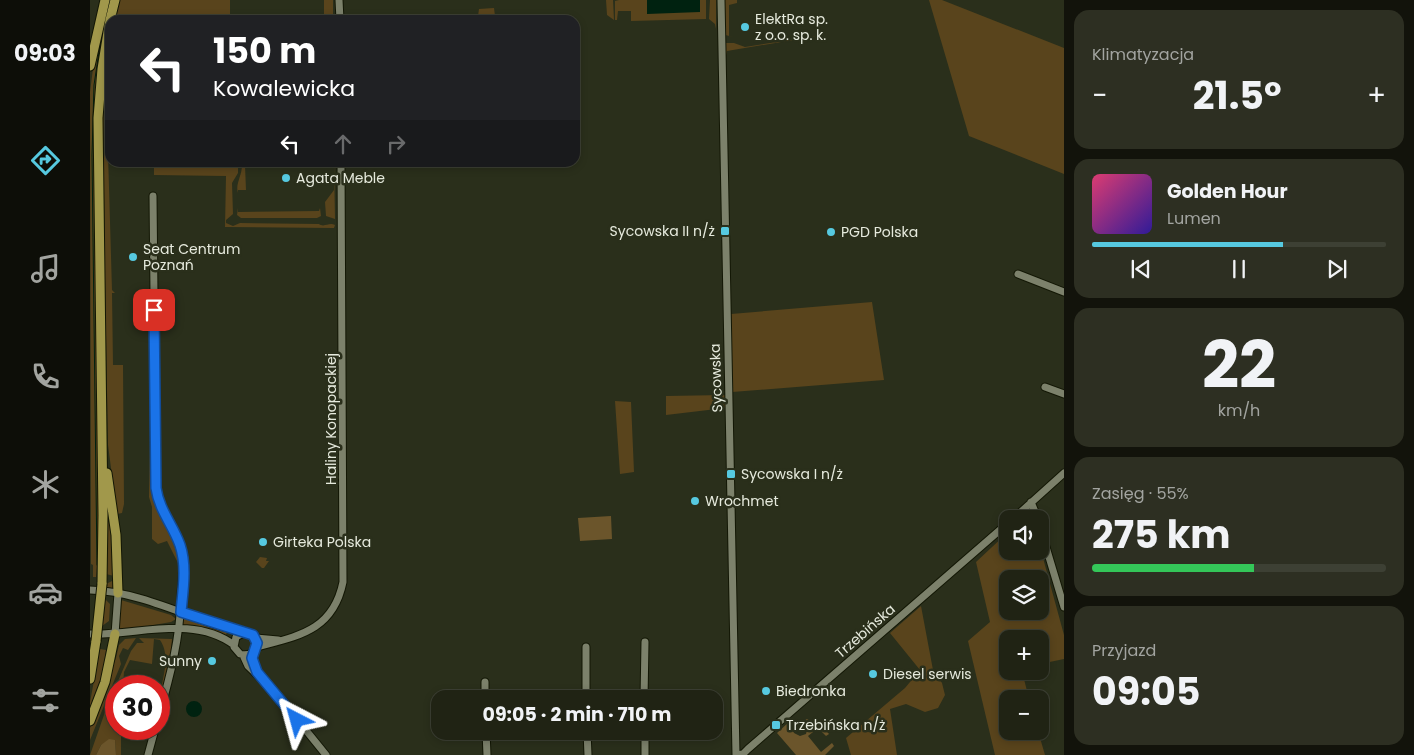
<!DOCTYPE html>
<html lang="pl">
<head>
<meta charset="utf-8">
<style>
  :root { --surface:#202314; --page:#2d2f22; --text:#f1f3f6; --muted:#a2a4a0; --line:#3d4034; --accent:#56c9e0 }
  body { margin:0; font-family:Poppins,sans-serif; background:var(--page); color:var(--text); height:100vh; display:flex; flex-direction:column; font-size:19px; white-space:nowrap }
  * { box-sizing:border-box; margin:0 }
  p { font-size:16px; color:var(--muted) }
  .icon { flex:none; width:28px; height:28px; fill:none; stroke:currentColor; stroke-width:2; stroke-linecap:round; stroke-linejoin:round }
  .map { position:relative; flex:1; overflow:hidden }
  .drawer { display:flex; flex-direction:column; gap:10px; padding:10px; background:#12130b; width:350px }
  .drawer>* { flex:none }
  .guide { position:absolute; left:15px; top:15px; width:475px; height:152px; border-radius:15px; box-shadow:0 2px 8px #0003,0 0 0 1px var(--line); background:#202124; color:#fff; overflow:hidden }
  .buttons { position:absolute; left:909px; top:510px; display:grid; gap:10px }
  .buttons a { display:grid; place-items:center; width:50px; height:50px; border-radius:10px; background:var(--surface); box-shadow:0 2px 8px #0003,0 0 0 1px var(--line); font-size:25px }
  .speed { position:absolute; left:15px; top:675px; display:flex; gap:10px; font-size:25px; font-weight:700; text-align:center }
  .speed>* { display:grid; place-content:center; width:65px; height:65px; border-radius:50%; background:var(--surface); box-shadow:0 2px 8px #0003,0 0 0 1px var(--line); line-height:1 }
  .speed .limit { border:8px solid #d22; background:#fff; color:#111 }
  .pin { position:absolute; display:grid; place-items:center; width:42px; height:42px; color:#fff; margin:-21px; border-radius:10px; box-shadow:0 2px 8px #0006 }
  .me { position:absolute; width:55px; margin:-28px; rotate:321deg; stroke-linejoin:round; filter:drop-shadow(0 0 4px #0008) }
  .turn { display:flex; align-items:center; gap:18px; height:105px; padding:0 25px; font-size:22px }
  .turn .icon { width:65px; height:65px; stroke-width:2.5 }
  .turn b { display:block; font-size:35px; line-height:42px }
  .lanes { display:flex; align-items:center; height:48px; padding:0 25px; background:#0003; justify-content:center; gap:25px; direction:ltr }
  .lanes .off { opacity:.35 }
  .big { font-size:38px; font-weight:700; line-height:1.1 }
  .drawer .widget { flex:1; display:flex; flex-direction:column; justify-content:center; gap:8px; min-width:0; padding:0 18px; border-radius:15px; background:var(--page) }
  .drawer .dial { align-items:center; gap:0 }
  .dial b { font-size:65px; line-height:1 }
  .song { display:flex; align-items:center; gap:15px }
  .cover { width:60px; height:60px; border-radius:8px; background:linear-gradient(135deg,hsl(340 70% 55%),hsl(250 70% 35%)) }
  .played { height:5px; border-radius:2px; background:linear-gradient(90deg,var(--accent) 65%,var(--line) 65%) }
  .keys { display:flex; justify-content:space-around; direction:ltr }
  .heat { display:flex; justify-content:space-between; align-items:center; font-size:28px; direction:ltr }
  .charge { height:8px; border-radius:4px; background:linear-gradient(90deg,#34c759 55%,var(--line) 0) }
  .trip { position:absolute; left:341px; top:690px; width:292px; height:50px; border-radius:15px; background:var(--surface); box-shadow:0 2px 8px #0003,0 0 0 1px var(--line); font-weight:700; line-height:50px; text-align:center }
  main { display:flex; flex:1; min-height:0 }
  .dock { display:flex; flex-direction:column; width:90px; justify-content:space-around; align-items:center; background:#0d0e08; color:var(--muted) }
  .dock .icon { width:35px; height:35px }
  .dock .selected { color:var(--accent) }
  .dock b { font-size:22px; color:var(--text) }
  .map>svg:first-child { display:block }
</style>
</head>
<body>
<main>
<nav class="dock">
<b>09:03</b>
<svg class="icon selected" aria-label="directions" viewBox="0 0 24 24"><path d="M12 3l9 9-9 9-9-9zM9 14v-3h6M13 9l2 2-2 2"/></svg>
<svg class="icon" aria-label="music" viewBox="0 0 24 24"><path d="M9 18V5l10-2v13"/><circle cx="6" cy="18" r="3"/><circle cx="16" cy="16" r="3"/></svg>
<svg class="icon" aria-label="phone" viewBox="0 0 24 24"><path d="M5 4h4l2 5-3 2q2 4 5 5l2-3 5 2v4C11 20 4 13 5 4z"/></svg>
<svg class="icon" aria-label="climate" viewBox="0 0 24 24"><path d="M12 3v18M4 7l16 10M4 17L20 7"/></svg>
<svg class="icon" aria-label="car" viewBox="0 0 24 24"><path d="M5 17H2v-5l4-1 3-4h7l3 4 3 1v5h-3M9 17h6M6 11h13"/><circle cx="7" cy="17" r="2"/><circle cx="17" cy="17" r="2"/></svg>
<svg class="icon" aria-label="filters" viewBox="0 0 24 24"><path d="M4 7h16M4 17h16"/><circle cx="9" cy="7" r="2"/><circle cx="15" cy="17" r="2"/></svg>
</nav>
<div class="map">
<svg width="974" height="755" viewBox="0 0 974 755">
  <rect width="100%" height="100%" fill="#2a2f1b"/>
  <path fill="#59441c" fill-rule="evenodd" d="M 18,0 L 22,0 L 10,59 L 9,564 L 7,565 L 6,577 L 3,577 L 3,565 L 1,564 L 0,92 L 4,61 Z
    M 30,0 L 140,0 L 140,20 L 33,18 L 32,20 L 25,20 Z
    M 234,0 L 243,0 L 243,20 L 234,20 Z
    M 516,0 L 523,0 L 524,20 L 517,15 Z
    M 529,0 L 616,0 L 616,19 L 541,21 L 541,11 L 528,11 L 527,20 L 525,20 L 525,1 Z
    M 620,0 L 626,0 L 626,29 L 625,24 L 619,19 Z
    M 634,0 L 647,0 L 647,3 L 639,5 L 639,36 L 644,37 L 635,35 Z
    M 839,0 L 852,0 L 974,48 L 974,174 L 879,136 Z
    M 404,8 L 405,16 L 412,16 L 412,19 L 392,20 L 388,16 L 389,9 Z
    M 739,34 L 637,51 L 635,59 L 636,43 L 644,43 L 655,47 Z
    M 20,45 L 18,153 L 22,290 L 25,293 L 22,293 L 23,365 L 33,365 L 34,504 L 32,513 L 27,514 L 18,445 L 15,280 L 13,103 Z
    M 64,163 L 148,163 L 148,173 L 142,183 L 143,214 L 136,220 L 136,223 L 143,226 L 150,223 L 229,224 C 234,228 239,222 245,225 L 244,228 L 135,227 L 136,176 L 64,175 Z
    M 244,163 L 245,219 L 236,216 L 235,202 L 244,190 Z
    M 152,165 L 155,165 L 156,190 L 148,190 L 148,193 C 145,184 152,176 152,165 Z
    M 148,208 L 148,212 L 229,211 L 230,208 L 231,216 L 227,218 L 151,218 L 147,215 Z
    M 782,302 L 794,380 L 642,392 L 641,314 Z
    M 635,395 L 635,408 L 576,415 L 576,396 Z
    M 525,401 L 541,402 L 544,472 L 530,474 Z
    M 60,441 L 63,441 C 63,462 61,486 67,506 C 75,530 88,539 90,567 L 77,541 L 68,544 L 62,539 L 62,507 L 59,497 Z
    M 18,486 L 22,521 L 25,590 L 16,588 L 16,584 L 24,580 L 24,576 L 16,574 Z
    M 917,533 L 918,551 L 950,551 L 950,547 L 974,635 L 974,659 L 950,664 L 950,639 L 918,639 L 918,671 L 932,671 L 939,699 L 918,699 L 918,731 L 948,731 L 955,755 L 905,755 L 878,641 L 900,622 L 886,562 ZM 918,579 L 950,579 L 950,611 L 918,611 Z
    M 170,557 L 177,558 L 176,561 L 179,561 L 174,568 L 172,568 L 166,562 Z
    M 15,599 L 20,604 L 19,621 L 12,626 Z
    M 31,600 L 81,615 L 86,619 L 81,622 L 29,631 Z
    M 831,606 L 843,670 L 852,683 L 855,695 L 848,708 L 835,712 L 816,704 L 800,709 L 807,755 L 761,755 L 756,738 L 815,688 L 830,670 L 800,633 Z
    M 92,618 L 137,632 L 136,635 L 113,628 L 91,625 Z
    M 46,638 L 38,650 L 33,648 L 29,656 L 31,664 L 0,740 L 0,728 L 26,658 L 29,645 L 35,639 Z
    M 49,638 L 82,639 L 80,660 L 69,705 C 69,685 83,659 70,640 L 64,639 L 62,664 L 40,660 L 34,672 L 33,686 L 26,686 L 26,729 L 31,729 L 31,755 L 26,755 L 25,740 L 11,745 L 6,755 L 0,755 L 15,712 L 20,714 L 21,711 L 16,709 L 41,651 L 47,643 L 54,643 Z
    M 10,649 L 16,650 L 12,680 L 0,715 L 0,702 Z"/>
  <path fill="#6b552b" d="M 521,516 L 522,539 L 490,541 L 488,518 Z
    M 717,719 L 722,722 L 726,719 L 739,734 L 736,736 L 728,728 L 718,736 L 731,752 L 742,743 L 744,746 L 735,755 L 706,755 L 687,733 L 699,722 L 704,727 L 704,733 L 710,736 L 716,734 L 717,730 L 712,722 Z
    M 19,739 L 25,740 L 26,755 L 6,755 L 11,745 Z"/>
  <path fill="#002210" d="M 557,0 L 610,0 L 610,12 L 557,14 Z
    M96 709a8 8 0 1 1 16 0a8 8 0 1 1-16 0Z"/>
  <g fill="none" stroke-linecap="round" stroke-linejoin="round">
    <path stroke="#002210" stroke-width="1" d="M 17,11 L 20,0
      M 7,565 L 2,155 L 4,85 L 12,32"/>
    <g stroke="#131705" stroke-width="9">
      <path id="minor" d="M 249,0 L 250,20
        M 631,0 L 646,755
        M 63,196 L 66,488 C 70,512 86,529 91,552 C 95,568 91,582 91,598 C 90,638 80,677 69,715
        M 928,274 L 974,292
        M 955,387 L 974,394
        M 941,502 L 948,519
        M 923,519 L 974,473
        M 950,527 L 974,607
        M 0,590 C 44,591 88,612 129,626 C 139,629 159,629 165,637 C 173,648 160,657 150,654 L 144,647 L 146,637 L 153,633
        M 0,634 C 46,636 103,614 144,645
        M 25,634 L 28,593
        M 166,638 L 188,640
        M 167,647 C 208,636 243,631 253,582 L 251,162
        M 153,655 L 158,666 L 185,692 L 236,755
        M 395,682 L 395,699
        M 496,699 L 496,647
        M 554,699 L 555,642
        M 396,731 L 397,755
        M 497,731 L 498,755
        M 555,731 L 555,755
        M 58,755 L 65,729
        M 646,755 L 653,754 L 658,749 L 918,523"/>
    </g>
    <g stroke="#131705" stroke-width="11">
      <path id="major" d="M 20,20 L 25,0
        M 0,66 L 15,0
        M 17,473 L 26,535 L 28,593
        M 12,584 L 13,515 L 8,118 L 12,69 L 20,20
        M 0,679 L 6,641
        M 0,721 L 15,682 L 25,634"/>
    </g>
    <use href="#minor" stroke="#7c816b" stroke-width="7"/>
    <use href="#major" stroke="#a1984b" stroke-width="9"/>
    <g stroke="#131705" stroke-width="11" stroke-linecap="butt">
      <path id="major-bridge" d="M 6,641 L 12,584"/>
    </g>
    <use href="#major-bridge" stroke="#a1984b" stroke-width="9"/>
  </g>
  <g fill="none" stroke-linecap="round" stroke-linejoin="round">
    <g stroke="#114b97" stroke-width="12">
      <path id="route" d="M 64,310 L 66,488 C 69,510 83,525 90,545 C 97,566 93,590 91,612 L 163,635 L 167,643 L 162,658 L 167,672 L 207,720"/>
    </g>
    <use href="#route" stroke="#1a73e8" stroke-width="9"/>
  </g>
  <g fill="#56c9e0" stroke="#2a2f1b" stroke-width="2">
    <circle cx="655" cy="27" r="5"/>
    <circle cx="196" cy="178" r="5"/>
    <rect x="630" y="226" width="10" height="10" rx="2.5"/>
    <circle cx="741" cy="232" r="5"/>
    <circle cx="43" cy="257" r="5"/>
    <rect x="636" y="469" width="10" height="10" rx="2.5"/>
    <circle cx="605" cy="501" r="5"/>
    <circle cx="173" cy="542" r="5"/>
    <circle cx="122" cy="661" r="5"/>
    <circle cx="783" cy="674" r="5"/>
    <circle cx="676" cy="691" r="5"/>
    <rect x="681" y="720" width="10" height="10" rx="2.5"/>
  </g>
  <g text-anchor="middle" stroke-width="5" stroke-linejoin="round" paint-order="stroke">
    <g font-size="14" fill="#e6eadd" stroke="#2a2f1b" text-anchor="start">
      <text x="665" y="24">ElektRa sp.<tspan x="665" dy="16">z o.o. sp. k.</tspan></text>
      <text x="206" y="183">Agata Meble</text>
      <text x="625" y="236" text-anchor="end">Sycowska II n/ż</text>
      <text x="751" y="237">PGD Polska</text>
      <text x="53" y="254">Seat Centrum<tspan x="53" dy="16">Poznań</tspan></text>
      <text x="651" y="479">Sycowska I n/ż</text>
      <text x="615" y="506">Wrochmet</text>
      <text x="183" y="547">Girteka Polska</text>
      <text x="112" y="666" text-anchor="end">Sunny</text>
      <text x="793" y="679">Diesel serwis</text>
      <text x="686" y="696">Biedronka</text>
      <text x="696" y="730">Trzebińska n/ż</text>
    </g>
    <g font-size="14" fill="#e6eadd" stroke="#2a2f1b">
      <text transform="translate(626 378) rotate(-92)" y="5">Sycowska</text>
      <text transform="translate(241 419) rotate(-90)" y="5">Haliny Konopackiej</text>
      <text transform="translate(775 631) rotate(-41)" y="5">Trzebińska</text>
    </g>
  </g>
</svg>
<div class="buttons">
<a><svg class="icon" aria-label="sound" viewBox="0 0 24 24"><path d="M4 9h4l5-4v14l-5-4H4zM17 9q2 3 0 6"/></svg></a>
<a><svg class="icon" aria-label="layers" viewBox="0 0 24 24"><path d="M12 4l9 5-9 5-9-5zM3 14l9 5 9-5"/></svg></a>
<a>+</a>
<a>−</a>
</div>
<div class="speed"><div class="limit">30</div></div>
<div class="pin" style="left:64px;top:310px;background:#d93025"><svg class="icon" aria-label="arrive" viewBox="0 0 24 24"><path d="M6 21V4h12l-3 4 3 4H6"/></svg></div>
<svg class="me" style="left:207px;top:720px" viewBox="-20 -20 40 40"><path d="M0-17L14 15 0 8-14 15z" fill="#1a73e8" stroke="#fff" stroke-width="4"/></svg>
<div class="trip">09:05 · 2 min · 710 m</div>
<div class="guide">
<div class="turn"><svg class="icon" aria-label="left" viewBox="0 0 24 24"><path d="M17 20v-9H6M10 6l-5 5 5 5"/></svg><div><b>150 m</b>Kowalewicka</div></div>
<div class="lanes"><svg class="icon" aria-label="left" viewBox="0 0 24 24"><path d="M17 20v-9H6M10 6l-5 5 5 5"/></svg><svg class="icon off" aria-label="ahead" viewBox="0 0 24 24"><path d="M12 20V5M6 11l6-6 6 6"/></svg><svg class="icon off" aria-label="right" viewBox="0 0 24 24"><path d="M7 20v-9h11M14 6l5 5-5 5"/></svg></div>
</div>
</div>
<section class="drawer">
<div class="widget"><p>Klimatyzacja</p>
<div class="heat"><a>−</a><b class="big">21.5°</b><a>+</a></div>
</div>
<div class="widget">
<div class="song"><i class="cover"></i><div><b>Golden Hour</b><p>Lumen</p></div></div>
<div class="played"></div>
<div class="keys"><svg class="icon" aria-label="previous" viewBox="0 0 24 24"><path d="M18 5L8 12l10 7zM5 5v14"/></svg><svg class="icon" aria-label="pause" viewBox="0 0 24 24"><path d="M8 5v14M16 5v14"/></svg><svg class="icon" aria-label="next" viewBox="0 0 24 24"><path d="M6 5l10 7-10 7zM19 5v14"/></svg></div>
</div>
<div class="widget dial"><b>22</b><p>km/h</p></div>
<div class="widget"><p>Zasięg · 55%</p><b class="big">275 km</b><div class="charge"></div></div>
<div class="widget"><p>Przyjazd</p><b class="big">09:05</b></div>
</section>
</main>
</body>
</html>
